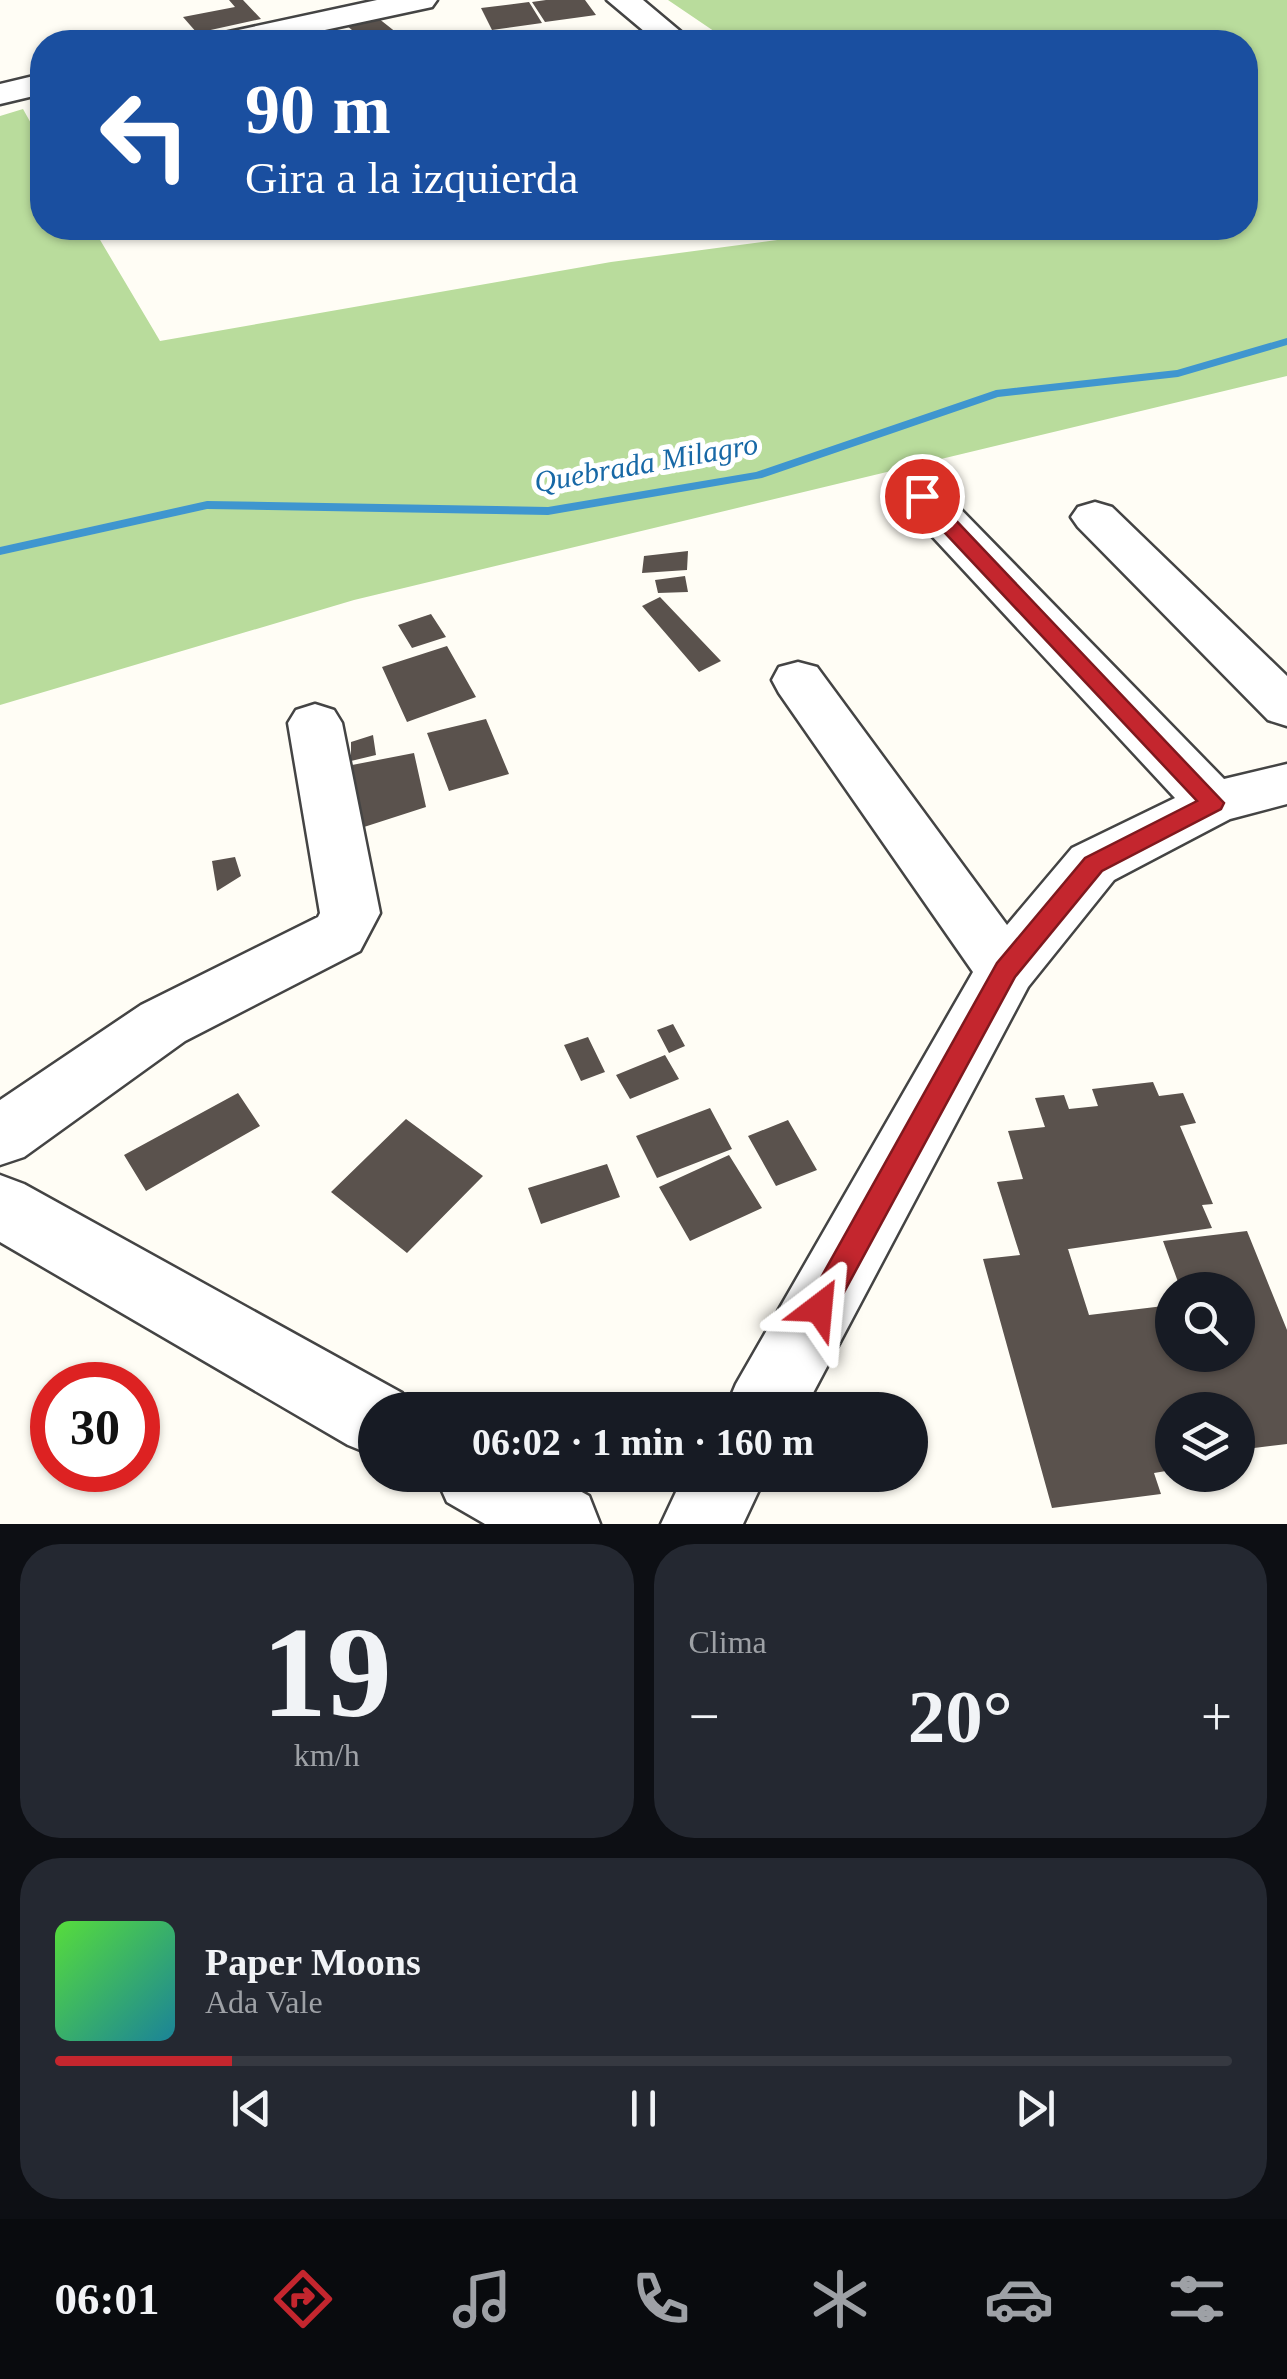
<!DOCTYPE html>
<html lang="es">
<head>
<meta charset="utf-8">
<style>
  :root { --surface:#171b24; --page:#242831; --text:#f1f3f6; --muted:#9ea1a6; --line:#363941; --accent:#c4262e }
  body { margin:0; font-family:"Times New Roman",serif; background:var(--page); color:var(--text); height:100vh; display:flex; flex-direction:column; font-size:38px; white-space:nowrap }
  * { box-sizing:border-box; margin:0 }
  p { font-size:32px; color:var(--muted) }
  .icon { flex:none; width:55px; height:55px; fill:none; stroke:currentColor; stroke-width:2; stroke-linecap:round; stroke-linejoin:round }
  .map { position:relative; height:1524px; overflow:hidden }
  .drawer { display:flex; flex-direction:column; gap:20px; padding:20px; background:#0d0f14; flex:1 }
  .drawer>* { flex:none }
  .banner { position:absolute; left:30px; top:30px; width:1228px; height:210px; border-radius:40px; box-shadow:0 2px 8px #0004; background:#1a4fa0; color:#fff; overflow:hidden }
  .fabs { position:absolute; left:1155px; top:1272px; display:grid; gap:20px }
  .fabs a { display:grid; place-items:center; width:100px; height:100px; border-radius:50%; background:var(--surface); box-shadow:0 2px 8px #0004; font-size:50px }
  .speed { position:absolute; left:30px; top:1362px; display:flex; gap:20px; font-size:50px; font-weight:700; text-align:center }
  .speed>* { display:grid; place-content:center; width:130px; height:130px; border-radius:50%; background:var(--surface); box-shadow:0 2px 8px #0004; line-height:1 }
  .speed .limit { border:15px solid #d22; background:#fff; color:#111 }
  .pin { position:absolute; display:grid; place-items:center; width:85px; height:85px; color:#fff; margin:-42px; border:5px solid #fff; border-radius:50%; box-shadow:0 2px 10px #0007 }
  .me { position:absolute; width:110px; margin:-55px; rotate:29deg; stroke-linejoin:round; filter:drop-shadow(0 0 8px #0008) }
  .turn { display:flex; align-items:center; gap:35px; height:210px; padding:0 50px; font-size:45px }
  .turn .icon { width:130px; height:130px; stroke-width:2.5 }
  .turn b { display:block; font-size:70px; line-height:85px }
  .big { font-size:75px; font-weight:800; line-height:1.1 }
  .drawer .widget { flex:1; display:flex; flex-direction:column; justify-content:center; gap:15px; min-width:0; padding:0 35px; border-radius:40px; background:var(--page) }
  .drawer .dial { align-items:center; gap:0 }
  .dial b { font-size:130px; line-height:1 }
  .song { display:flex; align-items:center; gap:30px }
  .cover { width:120px; height:120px; border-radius:15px; background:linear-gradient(135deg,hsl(110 70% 55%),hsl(190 70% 35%)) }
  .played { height:10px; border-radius:5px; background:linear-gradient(90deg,var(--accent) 15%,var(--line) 15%) }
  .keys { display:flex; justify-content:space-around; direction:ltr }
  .heat { display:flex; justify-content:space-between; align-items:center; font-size:55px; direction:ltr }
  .drawer .tiles { flex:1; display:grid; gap:20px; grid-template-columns:1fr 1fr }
  .widget:last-child { grid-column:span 2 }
  .trip { position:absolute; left:358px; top:1392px; width:570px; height:100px; border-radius:50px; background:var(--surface); box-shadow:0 2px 8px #0004; font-weight:800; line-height:100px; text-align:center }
  .dock { display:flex; height:160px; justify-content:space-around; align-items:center; background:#090b0e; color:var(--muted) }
  .dock .icon { width:70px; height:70px }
  .dock .current { color:var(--accent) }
  .dock b { font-size:45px; color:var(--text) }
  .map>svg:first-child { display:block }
</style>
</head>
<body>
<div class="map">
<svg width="1287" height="1524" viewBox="0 0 1287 1524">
  <rect width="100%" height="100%" fill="#fffdf5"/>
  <path fill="#b9dc9c" d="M 668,0 L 1287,0 L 1287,376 L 354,600 L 0,705 L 0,116 L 23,109 L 42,143 L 42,228 L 93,228 L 160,341 L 611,262 L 869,228 L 1245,228 L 1245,42 L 730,42 Z"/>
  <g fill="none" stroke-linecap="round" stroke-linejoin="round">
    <path fill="#3f96cf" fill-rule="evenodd" d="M 1287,338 L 1287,345 L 1178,377 L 998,397 L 762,478 L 548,515 L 207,509 L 0,555 L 0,547 L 207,501 L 548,507 L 756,472 L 996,390 L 1177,370 Z"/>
  </g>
  <path fill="#5a524d" d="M 229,0 L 243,0 L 261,19 L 197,33 L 183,17 L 235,7 Z
    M 546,0 L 585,0 L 596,15 L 545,22 L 532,2 Z
    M 529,2 L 542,23 L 492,30 L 481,8 Z
    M 378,18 L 397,33 L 365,41 L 346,25 Z
    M 688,551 L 687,570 L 642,573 L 644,556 Z
    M 685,576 L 688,592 L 658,593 L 655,580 Z
    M 660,597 L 721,661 L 699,672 L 642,606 Z
    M 431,614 L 446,637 L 412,648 L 398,625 Z
    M 447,646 L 476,697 L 407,722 L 382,667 Z
    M 486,719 L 509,774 L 449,791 L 427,733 Z
    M 373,735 L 376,755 L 351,761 L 351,742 Z
    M 414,753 L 426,807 L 364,827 L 352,765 Z
    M 235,857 L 241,876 L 217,891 L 212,861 Z
    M 673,1024 L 685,1046 L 669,1053 L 657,1030 Z
    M 588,1037 L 605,1072 L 581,1081 L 564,1045 Z
    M 665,1055 L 679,1079 L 630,1099 L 616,1075 Z
    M 1153,1082 L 1159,1096 L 1183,1093 L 1196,1123 L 1180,1126 L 1213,1204 L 1202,1205 L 1212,1228 L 1055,1251 L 1068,1249 L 1089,1315 L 1172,1305 L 1172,1355 L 1238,1355 L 1238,1290 L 1181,1290 L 1163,1241 L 1247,1231 L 1287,1330 L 1287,1444 L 1238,1450 L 1238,1410 L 1172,1410 L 1172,1470 L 1154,1473 L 1161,1494 L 1052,1508 L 983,1259 L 1020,1255 L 997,1182 L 1023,1179 L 1008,1131 L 1045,1127 L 1035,1098 L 1064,1095 L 1069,1109 L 1098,1106 L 1092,1089 Z
    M 238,1093 L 260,1126 L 146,1191 L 124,1155 Z
    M 710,1108 L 732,1149 L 657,1178 L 636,1136 Z
    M 406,1119 L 483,1176 L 407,1253 L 331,1192 Z
    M 788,1120 L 817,1170 L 776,1186 L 748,1136 Z
    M 729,1155 L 762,1208 L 690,1241 L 659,1187 Z
    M 607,1164 L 620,1197 L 541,1224 L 528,1188 Z"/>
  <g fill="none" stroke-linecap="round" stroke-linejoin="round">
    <g stroke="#444" stroke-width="5">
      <path id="minor" d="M 377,0 L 437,0 L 432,7 L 269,42 L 210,42 L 215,35 Z
        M 607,0 L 643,0 L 693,42 L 657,42 Z
        M 42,74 L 42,94 L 0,104 L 0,84 Z
        M 922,483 L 939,487 L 1224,779 L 1287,764 L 1287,804 L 1230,819 L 1114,880 L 1028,987 L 804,1410 L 725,1410 L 736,1384 L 973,972 L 779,693 L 772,680 L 779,667 L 798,662 L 817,667 L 1007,925 L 1072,848 L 1175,798 L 905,507 L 899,497 L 905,487 Z
        M 1095,502 L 1112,507 L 1287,676 L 1287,726 L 1268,720 L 1078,527 L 1071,517 L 1078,507 Z
        M 315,704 L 334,710 L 342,723 L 380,913 L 360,951 L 185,1041 L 24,1157 L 0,1165 L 0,1100 L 141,1005 L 318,917 L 320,913 L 288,723 L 296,710 Z
        M 0,1175 L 24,1184 L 402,1393 L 409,1410 L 375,1410 L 375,1456 L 348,1445 L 0,1242 Z
        M 435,1475 L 551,1475 L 589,1496 L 600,1524 L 485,1524 L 447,1502 Z
        M 684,1475 L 766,1475 L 743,1524 L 661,1524 Z"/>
    </g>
    <use href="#minor" fill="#fff" fill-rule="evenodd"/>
  </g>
  <path fill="#c4262e" stroke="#7f191e" stroke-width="2.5" d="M 922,491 L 929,492 L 1224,803 L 1221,809 L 1102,871 L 1015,977 L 830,1318 L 819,1323 L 809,1318 L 804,1308 L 809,1299 L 997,963 L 1085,858 L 1197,801 L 915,501 L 915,492 Z"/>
  <g text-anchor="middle" stroke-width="10" stroke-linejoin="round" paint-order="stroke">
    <g font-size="30" font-style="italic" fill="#1768a6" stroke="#fff">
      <text transform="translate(646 463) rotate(-10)" y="10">Quebrada Milagro</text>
    </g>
  </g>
</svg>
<div class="fabs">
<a><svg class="icon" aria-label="search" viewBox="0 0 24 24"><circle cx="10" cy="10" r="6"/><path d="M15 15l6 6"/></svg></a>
<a><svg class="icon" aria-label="layers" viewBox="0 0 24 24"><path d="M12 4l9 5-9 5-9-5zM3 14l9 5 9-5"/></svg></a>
</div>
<div class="speed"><div class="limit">30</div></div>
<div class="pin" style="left:922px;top:496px;background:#d93025"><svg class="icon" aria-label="arrive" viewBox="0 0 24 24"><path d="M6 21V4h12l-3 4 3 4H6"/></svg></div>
<svg class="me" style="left:819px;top:1308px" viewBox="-20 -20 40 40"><path d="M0-17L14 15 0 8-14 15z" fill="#c4262e" stroke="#fff" stroke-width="4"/></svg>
<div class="trip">06:02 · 1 min · 160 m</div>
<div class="banner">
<div class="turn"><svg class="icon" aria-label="left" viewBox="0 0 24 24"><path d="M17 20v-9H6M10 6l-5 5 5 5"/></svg><div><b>90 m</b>Gira a la izquierda</div></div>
</div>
</div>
<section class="drawer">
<div class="tiles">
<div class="widget dial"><b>19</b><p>km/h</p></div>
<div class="widget"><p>Clima</p>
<div class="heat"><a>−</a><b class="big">20°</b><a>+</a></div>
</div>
<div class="widget">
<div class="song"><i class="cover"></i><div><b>Paper Moons</b><p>Ada Vale</p></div></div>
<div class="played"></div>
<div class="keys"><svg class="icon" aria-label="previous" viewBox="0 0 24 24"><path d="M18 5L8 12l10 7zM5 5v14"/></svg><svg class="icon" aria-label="pause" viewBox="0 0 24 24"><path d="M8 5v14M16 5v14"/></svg><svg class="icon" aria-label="next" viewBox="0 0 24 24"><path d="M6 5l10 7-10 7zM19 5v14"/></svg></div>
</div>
</div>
</section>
<nav class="dock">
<b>06:01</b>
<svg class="icon current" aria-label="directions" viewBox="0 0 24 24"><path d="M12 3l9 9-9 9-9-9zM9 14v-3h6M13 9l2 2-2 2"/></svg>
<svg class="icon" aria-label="music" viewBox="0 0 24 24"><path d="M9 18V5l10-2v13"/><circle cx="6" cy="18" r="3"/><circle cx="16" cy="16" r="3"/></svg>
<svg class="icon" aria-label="phone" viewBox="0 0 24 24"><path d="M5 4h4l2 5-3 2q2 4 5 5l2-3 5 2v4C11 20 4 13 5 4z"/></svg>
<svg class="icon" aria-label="climate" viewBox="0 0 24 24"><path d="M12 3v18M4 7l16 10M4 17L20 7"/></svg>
<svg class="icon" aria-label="car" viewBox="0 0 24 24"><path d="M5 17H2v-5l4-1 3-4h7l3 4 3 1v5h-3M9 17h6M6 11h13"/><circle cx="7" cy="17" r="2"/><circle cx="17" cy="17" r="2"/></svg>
<svg class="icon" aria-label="filters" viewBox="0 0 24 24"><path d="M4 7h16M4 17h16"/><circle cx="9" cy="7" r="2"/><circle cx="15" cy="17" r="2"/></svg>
</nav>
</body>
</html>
